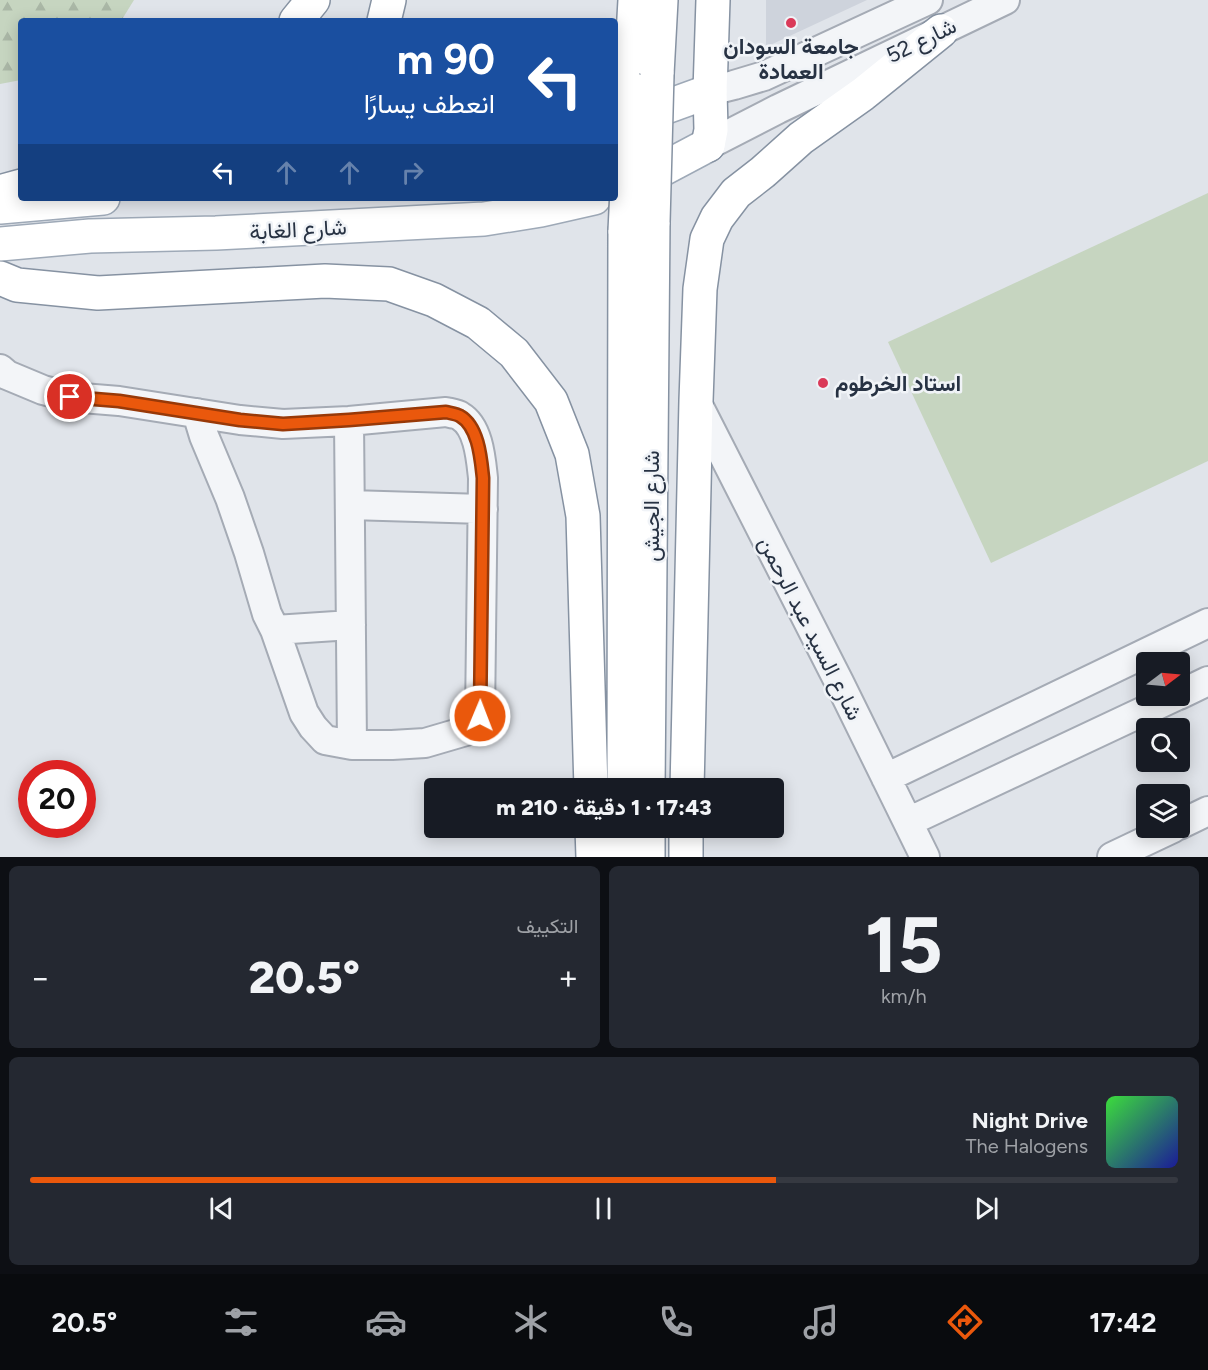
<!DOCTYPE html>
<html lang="ar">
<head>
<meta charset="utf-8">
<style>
  :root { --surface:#171b24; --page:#242831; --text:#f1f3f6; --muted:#9ea1a6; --line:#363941; --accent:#ea580c }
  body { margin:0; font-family:Figtree,Vazirmatn,sans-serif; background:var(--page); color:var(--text); direction:rtl; height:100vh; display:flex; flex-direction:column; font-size:22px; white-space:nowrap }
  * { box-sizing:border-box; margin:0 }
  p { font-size:20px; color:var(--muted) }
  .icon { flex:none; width:33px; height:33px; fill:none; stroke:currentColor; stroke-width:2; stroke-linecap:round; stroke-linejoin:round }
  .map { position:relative; height:857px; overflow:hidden; direction:ltr }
  .details { display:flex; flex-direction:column; gap:9px; padding:9px; background:#0d0f14; flex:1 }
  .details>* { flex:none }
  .hud { position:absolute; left:18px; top:18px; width:600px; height:183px; border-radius:6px; box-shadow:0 3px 15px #0003; direction:rtl; background:#1a4fa0; color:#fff; overflow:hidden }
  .needle { width:39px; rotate:74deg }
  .controls { position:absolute; left:1136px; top:652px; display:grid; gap:12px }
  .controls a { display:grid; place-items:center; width:54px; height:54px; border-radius:6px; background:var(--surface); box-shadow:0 3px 15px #0003; font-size:30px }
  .speed { position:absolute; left:18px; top:760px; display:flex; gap:12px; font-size:30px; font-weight:700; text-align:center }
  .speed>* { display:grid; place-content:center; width:78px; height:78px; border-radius:50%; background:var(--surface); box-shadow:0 3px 15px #0003; line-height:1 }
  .speed .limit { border:9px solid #d22; background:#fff; color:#111 }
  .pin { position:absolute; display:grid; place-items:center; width:51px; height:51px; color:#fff; margin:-26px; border:3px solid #fff; border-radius:50%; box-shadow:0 2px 6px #0007 }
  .me { position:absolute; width:66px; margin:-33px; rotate:1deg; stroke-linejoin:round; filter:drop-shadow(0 0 4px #0008) }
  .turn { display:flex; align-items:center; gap:21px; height:126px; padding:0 24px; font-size:27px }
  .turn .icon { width:78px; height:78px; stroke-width:2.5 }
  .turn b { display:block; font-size:42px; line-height:51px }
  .lanes { display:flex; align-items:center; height:57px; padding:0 24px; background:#0003; justify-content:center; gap:30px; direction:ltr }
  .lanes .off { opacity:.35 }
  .big { font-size:45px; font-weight:800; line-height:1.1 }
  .details .tile { flex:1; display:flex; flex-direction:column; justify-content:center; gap:9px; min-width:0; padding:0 21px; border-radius:9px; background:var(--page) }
  .details .dial { align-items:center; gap:0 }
  .dial b { font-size:78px; line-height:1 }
  .song { display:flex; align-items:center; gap:18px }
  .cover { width:72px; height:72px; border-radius:9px; background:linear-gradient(135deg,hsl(120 70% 55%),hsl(240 70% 35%)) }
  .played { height:6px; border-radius:3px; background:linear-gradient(90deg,var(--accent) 65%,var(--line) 65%) }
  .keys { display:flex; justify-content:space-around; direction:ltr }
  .heat { display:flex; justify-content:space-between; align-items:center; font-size:33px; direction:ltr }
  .details .tiles { flex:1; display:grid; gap:9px; grid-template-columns:1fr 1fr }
  .tile:last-child { grid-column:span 2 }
  .trip { position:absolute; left:424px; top:778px; width:360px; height:60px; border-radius:6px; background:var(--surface); box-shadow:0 3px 15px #0003; font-weight:800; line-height:60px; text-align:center; direction:rtl }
  .tab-bar { display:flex; height:96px; justify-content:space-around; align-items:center; background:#090b0e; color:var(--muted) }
  .tab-bar .icon { width:42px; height:42px }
  .tab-bar .on { color:var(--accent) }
  .tab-bar b { font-size:27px; color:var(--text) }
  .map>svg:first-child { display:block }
</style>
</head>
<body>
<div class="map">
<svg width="1208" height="857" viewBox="0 0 1208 857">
  <defs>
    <pattern id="forest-firs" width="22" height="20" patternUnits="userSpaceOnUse" patternTransform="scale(1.5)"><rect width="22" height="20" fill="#c6d5c0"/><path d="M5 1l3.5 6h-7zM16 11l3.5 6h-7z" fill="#aab7a6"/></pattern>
  </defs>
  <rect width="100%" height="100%" fill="#e0e4ea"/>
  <path fill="#ced3dc" d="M 766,0 L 867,0 L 766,47 Z"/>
  <path fill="url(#forest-firs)" d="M 0,0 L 134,0 L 121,21 L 21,21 L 21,80 L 0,84 Z"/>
  <path fill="#c6d5c0" d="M 1208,193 L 1208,461 L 991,563 L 888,342 Z"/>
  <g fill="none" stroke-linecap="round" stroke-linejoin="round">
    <g stroke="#a5abb5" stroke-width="32">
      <path id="minor" d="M 710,91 L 734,85 L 764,76 L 928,0
        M 708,145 L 778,109 L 1005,0
        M 0,369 L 7,375 L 43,390 L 70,397 L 119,401 L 240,420 L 283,424 L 349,421 L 446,412 C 450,413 457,414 460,416 C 479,427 481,460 483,478 L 480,716 L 475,726 L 466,731 L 425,743 L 392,745 L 352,745 L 325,740 L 313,727 L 304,713 L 275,630 L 267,614 L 249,553 L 230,498 L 204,436 L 197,413
        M 696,401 L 839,682 L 925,857
        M 349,421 L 352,745
        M 350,505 L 483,509
        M 275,630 L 351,625
        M 1179,695 L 1208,681
        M 886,778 L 1208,623
        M 908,822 L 1176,696
        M 1179,825 L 1208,811
        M 1112,857 L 1173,828"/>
    </g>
    <g stroke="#9ea9b7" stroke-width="36">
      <path id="major" d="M 630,120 L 710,91
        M 631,183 L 659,171 L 708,145
        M 0,207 L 103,198
        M 0,244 L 90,236 L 216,233 L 484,219 L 541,210 L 594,198"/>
    </g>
    <g stroke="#8692a2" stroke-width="36">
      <path id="highway" d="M 296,21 L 313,0
        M 384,21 L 389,0
        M 657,74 L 661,0
        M 630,88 L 635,0
        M 708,145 L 711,130 L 710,91 L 713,0
        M 0,192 L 21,186
        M 0,278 L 17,285 L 98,293 L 325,281 L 389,284 L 434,300 L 478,323 L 514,353 L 551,401 L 572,454 L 583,516 L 591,789
        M 624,789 L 625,231
        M 648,789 L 653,222
        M 687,789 L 696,401 L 700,289 L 707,239 L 717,218 L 736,193 L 763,172 L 801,138 L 863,94 L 941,31
        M 592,828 L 593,857
        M 624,828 L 624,857
        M 648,857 L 648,828
        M 686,857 L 686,828"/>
    </g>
    <use href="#minor" stroke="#f3f5f8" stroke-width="28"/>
    <use href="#major" stroke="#fff" stroke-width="33"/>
    <use href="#highway" stroke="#fff" stroke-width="33"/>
    <g stroke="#8692a2" stroke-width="36" stroke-linecap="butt">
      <path id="highway-bridge" d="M 653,222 L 657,74
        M 625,231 L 629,149 L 630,88"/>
    </g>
    <use href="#highway-bridge" stroke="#fff" stroke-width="33"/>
  </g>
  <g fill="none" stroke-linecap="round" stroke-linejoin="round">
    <g stroke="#983908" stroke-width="15">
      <path id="route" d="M 70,397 L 119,401 L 240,420 L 283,424 L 349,420 L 446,412 C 450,413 457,414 460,416 C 479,427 481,460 483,478 L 480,716"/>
    </g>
    <use href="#route" stroke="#ea580c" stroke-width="10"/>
  </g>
  <g fill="#da3a59" stroke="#f0f3f7" stroke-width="2">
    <circle cx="791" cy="23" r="6"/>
    <circle cx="823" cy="383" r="6"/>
  </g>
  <g text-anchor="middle" stroke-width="5" stroke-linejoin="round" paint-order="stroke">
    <g font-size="22" fill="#273243" stroke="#f0f3f7">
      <text transform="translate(921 40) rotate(-26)" y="8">شارع 52</text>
      <text transform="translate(298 229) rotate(-3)" y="8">شارع الغابة</text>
      <text transform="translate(651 506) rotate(-90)" y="8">شارع الجيش</text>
      <text transform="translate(811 628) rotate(63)" y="8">شارع السيد عبد الرحمن</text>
    </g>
    <g font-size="22" font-weight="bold" fill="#273243" stroke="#f0f3f7">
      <text x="791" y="54">جامعة السودان<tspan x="791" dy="25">العمادة</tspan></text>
      <text x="835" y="391" text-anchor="start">استاد الخرطوم</text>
    </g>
  </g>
</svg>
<div class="controls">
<a><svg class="needle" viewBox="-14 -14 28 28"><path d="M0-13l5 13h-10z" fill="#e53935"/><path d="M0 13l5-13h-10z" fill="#9ea1a6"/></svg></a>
<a><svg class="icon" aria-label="search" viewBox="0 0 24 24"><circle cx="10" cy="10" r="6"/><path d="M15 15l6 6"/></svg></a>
<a><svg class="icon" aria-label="layers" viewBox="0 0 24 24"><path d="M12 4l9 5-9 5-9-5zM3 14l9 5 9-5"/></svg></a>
</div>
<div class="speed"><div class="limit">20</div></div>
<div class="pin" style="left:70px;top:397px;background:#d93025"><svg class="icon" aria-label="arrive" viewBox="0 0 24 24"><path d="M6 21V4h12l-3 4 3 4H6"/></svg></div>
<svg class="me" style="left:480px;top:716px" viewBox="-20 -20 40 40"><circle r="17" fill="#ea580c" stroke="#fff" stroke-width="3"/><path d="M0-11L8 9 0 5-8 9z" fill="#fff"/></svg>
<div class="trip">17:43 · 1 دقيقة · 210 m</div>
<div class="hud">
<div class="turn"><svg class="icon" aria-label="left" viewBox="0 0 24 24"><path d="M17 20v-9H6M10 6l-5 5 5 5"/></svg><div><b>90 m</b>انعطف يسارًا</div></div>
<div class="lanes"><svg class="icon" aria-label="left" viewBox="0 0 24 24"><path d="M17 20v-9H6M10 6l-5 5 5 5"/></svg><svg class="icon off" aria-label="ahead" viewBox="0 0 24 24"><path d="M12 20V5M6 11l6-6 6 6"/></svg><svg class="icon off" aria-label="ahead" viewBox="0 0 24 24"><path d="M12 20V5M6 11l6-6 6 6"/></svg><svg class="icon off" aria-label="right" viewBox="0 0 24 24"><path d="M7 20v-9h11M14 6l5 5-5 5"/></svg></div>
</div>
</div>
<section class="details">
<div class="tiles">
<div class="tile dial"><b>15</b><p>km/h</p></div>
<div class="tile"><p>التكييف</p>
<div class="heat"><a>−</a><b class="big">20.5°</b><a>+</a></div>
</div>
<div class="tile">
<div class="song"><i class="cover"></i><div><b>Night Drive</b><p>The Halogens</p></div></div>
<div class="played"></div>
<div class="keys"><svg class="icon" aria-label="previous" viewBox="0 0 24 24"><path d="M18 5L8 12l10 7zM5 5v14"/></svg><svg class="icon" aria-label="pause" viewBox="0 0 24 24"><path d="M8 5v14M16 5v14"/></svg><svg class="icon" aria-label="next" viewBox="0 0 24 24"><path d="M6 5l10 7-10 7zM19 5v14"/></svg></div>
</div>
</div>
</section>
<nav class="tab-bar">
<b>17:42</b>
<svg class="icon on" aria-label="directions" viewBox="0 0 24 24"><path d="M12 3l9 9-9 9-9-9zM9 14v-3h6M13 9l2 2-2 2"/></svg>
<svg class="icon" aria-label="music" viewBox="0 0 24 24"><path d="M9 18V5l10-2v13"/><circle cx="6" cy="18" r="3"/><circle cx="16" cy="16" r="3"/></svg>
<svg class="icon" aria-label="phone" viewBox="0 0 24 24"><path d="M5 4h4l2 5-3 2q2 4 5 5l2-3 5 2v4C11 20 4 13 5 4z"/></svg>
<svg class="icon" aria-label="climate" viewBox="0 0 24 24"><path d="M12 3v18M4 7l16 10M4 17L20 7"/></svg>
<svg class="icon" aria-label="car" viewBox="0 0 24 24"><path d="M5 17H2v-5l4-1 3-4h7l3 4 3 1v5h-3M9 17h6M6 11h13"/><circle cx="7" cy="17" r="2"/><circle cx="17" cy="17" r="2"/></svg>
<svg class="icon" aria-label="filters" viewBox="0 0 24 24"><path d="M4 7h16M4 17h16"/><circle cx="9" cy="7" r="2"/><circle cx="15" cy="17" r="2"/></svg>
<b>20.5°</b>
</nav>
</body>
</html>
